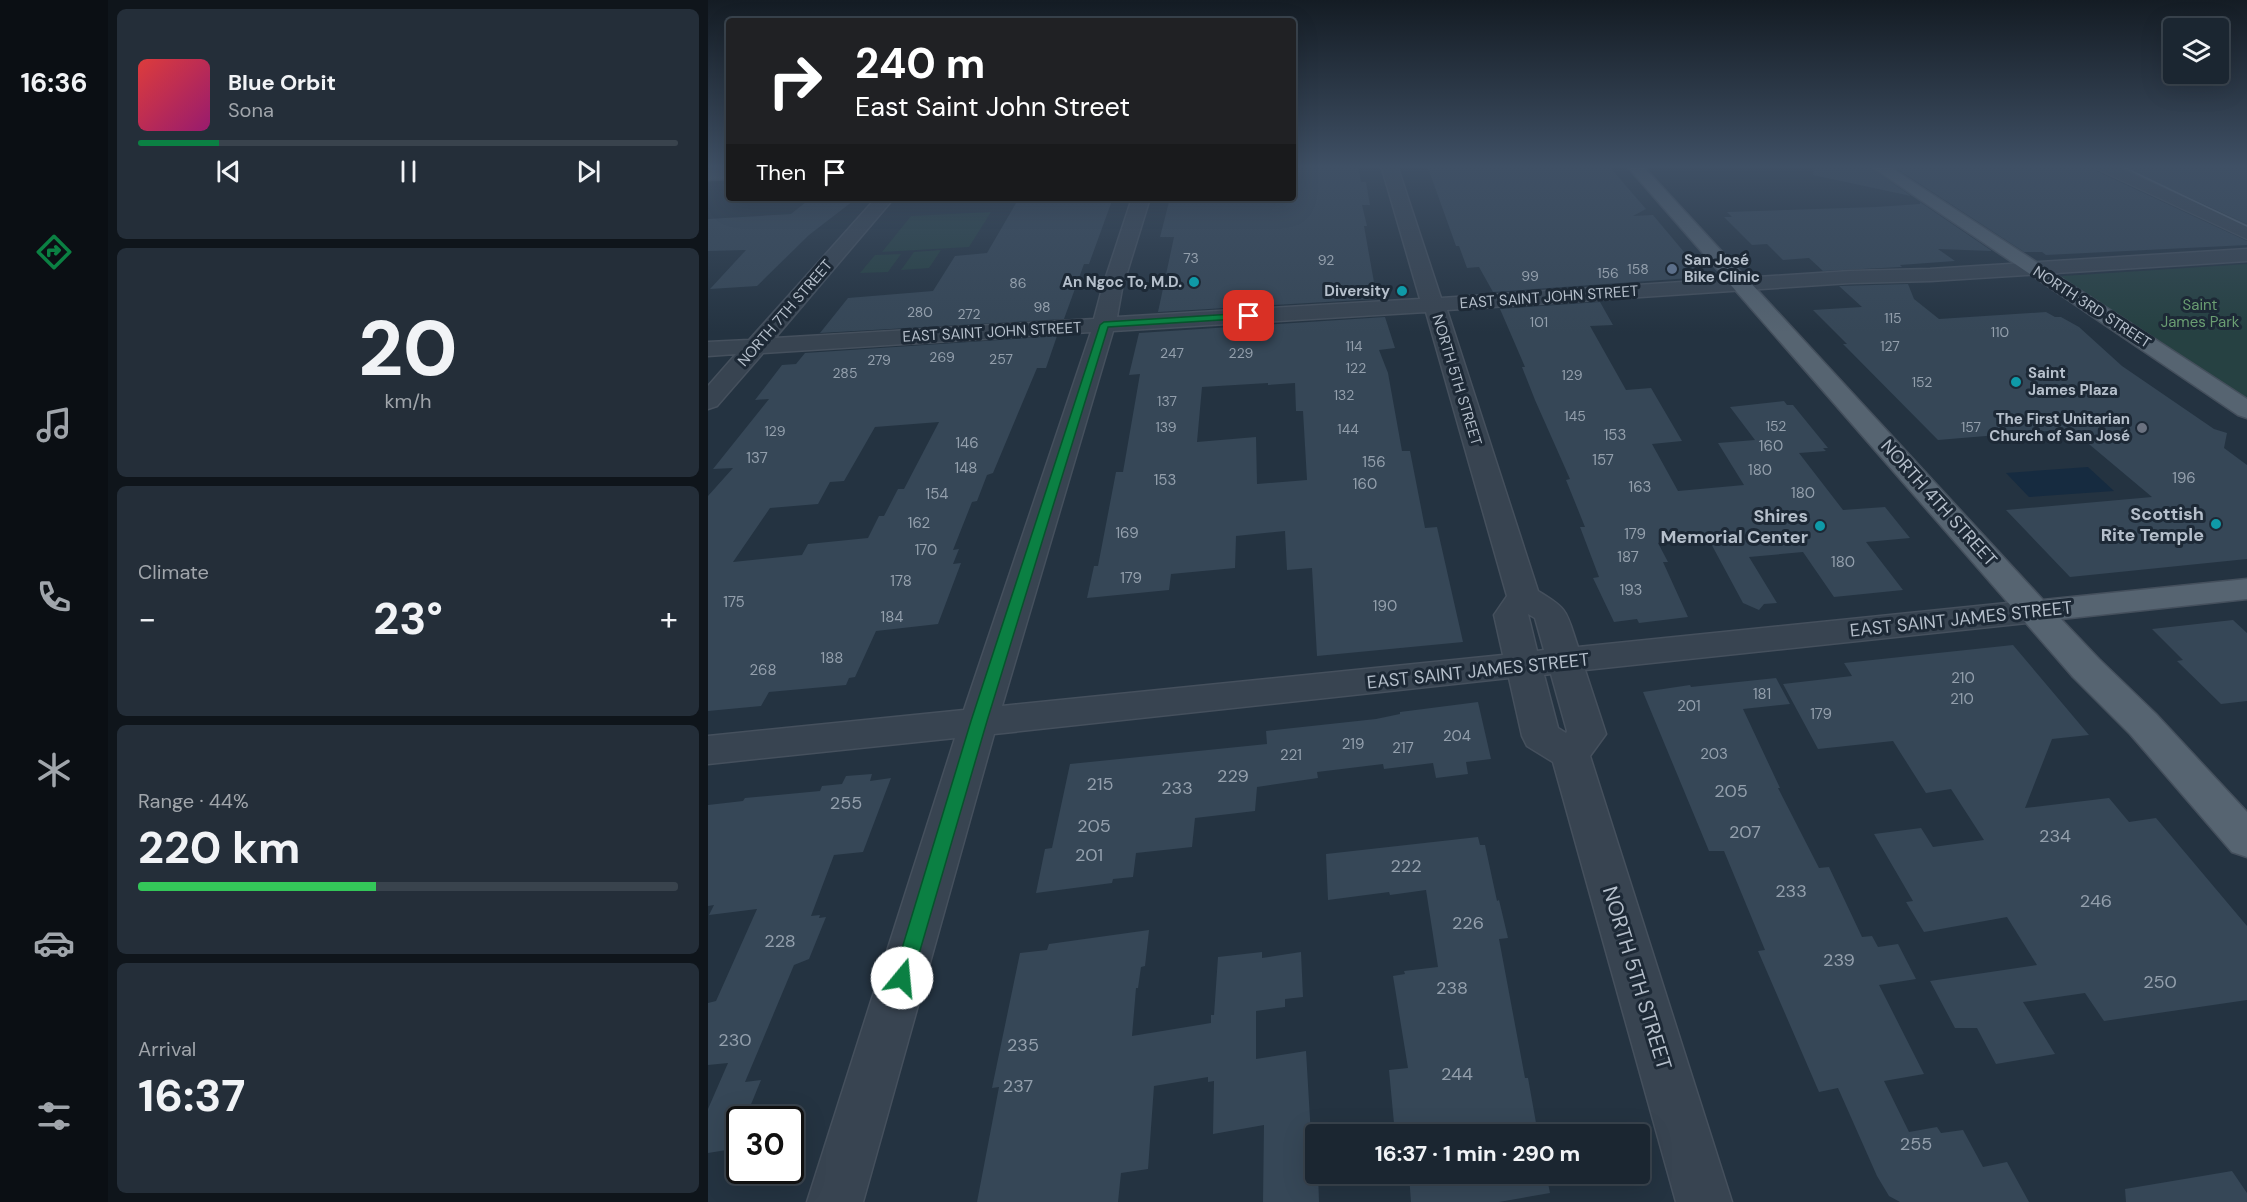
<!DOCTYPE html>
<html lang="en">
<head>
<meta charset="utf-8">
<style>
  :root { --surface:#1b2631; --page:#242e39; --text:#f1f3f6; --muted:#a0a5ab; --line:#39434d; --accent:#0b8043 }
  body { margin:0; font-family:"DM Sans",sans-serif; background:var(--page); color:var(--text); height:100vh; display:flex; flex-direction:column; font-size:22px; white-space:nowrap }
  * { box-sizing:border-box; margin:0 }
  p { font-size:20px; color:var(--muted) }
  .icon { flex:none; width:33px; height:33px; fill:none; stroke:currentColor; stroke-width:2; stroke-linecap:round; stroke-linejoin:round }
  .map { position:relative; flex:1; overflow:hidden }
  .drawer { display:flex; flex-direction:column; gap:9px; padding:9px; background:#0f151b; width:600px }
  .drawer>* { flex:none }
  .hud { position:absolute; left:18px; top:18px; width:570px; height:183px; border-radius:6px; box-shadow:0 6px 24px #0002,0 0 0 2px var(--line); background:#202124; color:#fff; overflow:hidden }
  .tools { position:absolute; left:1455px; top:18px; display:grid; gap:12px }
  .tools a { display:grid; place-items:center; width:66px; height:66px; border-radius:6px; background:var(--surface); box-shadow:0 6px 24px #0002,0 0 0 2px var(--line); font-size:30px }
  .speed { position:absolute; left:18px; top:1106px; display:flex; gap:12px; font-size:30px; font-weight:700; text-align:center }
  .speed>* { display:grid; place-content:center; width:78px; height:78px; border-radius:50%; background:var(--surface); box-shadow:0 6px 24px #0002,0 0 0 2px var(--line); line-height:1 }
  .speed .limit { border:3px solid #111; border-radius:9px; background:#fff; color:#111 }
  .pin { position:absolute; display:grid; place-items:center; width:51px; height:51px; color:#fff; margin:-26px; border-radius:12px; box-shadow:0 3px 9px #0006 }
  .me { position:absolute; width:66px; margin:-33px; rotate:17deg; stroke-linejoin:round; filter:drop-shadow(0 0 4px #0008) }
  .turn { display:flex; align-items:center; gap:21px; height:126px; padding:0 30px; font-size:27px }
  .turn .icon { width:78px; height:78px; stroke-width:2.5 }
  .turn b { display:block; font-size:42px; line-height:51px }
  .then { display:flex; align-items:center; height:57px; padding:0 30px; background:#0003; gap:12px; font-size:22px }
  .big { font-size:45px; font-weight:700; line-height:1.1 }
  .drawer .tile { flex:1; display:flex; flex-direction:column; justify-content:center; gap:9px; min-width:0; padding:0 21px; border-radius:9px; background:var(--page) }
  .drawer .dial { align-items:center; gap:0 }
  .dial b { font-size:78px; line-height:1 }
  .song { display:flex; align-items:center; gap:18px }
  .cover { width:72px; height:72px; border-radius:9px; background:linear-gradient(135deg,hsl(0 70% 55%),hsl(320 70% 35%)) }
  .played { height:6px; border-radius:3px; background:linear-gradient(90deg,var(--accent) 15%,var(--line) 15%) }
  .keys { display:flex; justify-content:space-around; direction:ltr }
  .heat { display:flex; justify-content:space-between; align-items:center; font-size:33px; direction:ltr }
  .charge { height:9px; border-radius:4px; background:linear-gradient(90deg,#34c759 44%,var(--line) 0) }
  .trip { position:absolute; left:597px; top:1124px; width:345px; height:60px; border-radius:6px; background:var(--surface); box-shadow:0 6px 24px #0002,0 0 0 2px var(--line); font-weight:700; line-height:60px; text-align:center }
  main { display:flex; flex:1; min-height:0 }
  .tabs { display:flex; flex-direction:column; width:108px; justify-content:space-around; align-items:center; background:#0b0f14; color:var(--muted) }
  .tabs .icon { width:42px; height:42px }
  .tabs .selected { color:var(--accent) }
  .tabs b { font-size:27px; color:var(--text) }
  .map>svg:first-child { display:block }
</style>
</head>
<body>
<main>
<nav class="tabs">
<b>16:36</b>
<svg class="icon selected" aria-label="directions" viewBox="0 0 24 24"><path d="M12 3l9 9-9 9-9-9zM9 14v-3h6M13 9l2 2-2 2"/></svg>
<svg class="icon" aria-label="music" viewBox="0 0 24 24"><path d="M9 18V5l10-2v13"/><circle cx="6" cy="18" r="3"/><circle cx="16" cy="16" r="3"/></svg>
<svg class="icon" aria-label="phone" viewBox="0 0 24 24"><path d="M5 4h4l2 5-3 2q2 4 5 5l2-3 5 2v4C11 20 4 13 5 4z"/></svg>
<svg class="icon" aria-label="climate" viewBox="0 0 24 24"><path d="M12 3v18M4 7l16 10M4 17L20 7"/></svg>
<svg class="icon" aria-label="car" viewBox="0 0 24 24"><path d="M5 17H2v-5l4-1 3-4h7l3 4 3 1v5h-3M9 17h6M6 11h13"/><circle cx="7" cy="17" r="2"/><circle cx="17" cy="17" r="2"/></svg>
<svg class="icon" aria-label="filters" viewBox="0 0 24 24"><path d="M4 7h16M4 17h16"/><circle cx="9" cy="7" r="2"/><circle cx="15" cy="17" r="2"/></svg>
</nav>
<section class="drawer">
<div class="tile">
<div class="song"><i class="cover"></i><div><b>Blue Orbit</b><p>Sona</p></div></div>
<div class="played"></div>
<div class="keys"><svg class="icon" aria-label="previous" viewBox="0 0 24 24"><path d="M18 5L8 12l10 7zM5 5v14"/></svg><svg class="icon" aria-label="pause" viewBox="0 0 24 24"><path d="M8 5v14M16 5v14"/></svg><svg class="icon" aria-label="next" viewBox="0 0 24 24"><path d="M6 5l10 7-10 7zM19 5v14"/></svg></div>
</div>
<div class="tile dial"><b>20</b><p>km/h</p></div>
<div class="tile"><p>Climate</p>
<div class="heat"><a>−</a><b class="big">23°</b><a>+</a></div>
</div>
<div class="tile"><p>Range · 44%</p><b class="big">220 km</b><div class="charge"></div></div>
<div class="tile"><p>Arrival</p><b class="big">16:37</b></div>
</section>
<div class="map">
<svg width="1539" height="1202" viewBox="0 0 1539 1202">
  <rect width="100%" height="100%" fill="#243341"/>
  <path fill="#264142" d="M 283,212 L 261,247 L 174,252 L 203,216 Z
    M 233,250 L 221,268 L 193,270 L 206,252 Z
    M 193,254 L 180,272 L 152,273 L 167,255 Z
    M 1539,264 L 1539,399 L 1353,277 L 1355,276 Z"/>
  <path fill="#162b40" d="M 1380,467 L 1406,491 L 1321,497 L 1298,473 Z"/>
  <path fill="#364757" fill-rule="evenodd" d="M 585,165 L 650,165 L 653,182 L 658,182 L 662,205 L 654,205 L 659,226 L 656,226 L 669,299 L 450,312 L 466,237 L 452,237 L 462,198 L 585,198 Z
    M 719,165 L 900,165 L 938,209 L 925,216 L 945,215 L 997,277 L 785,292 L 771,267 L 759,268 L 751,246 L 748,246 Z
    M 1106,165 L 1159,165 L 1203,196 L 1105,175 Z
    M 1183,165 L 1383,165 L 1386,170 L 1539,241 L 1539,245 L 1338,255 L 1334,252 L 1316,252 Z
    M 1410,165 L 1539,165 L 1539,224 Z
    M 103,198 L 149,198 L 101,235 L 49,286 L 2,289 L 38,250 L 0,251 L 0,219 L 83,214 Z
    M 311,198 L 405,198 L 381,264 L 376,264 L 356,319 L 112,333 L 140,298 L 225,291 L 247,256 L 279,253 Z
    M 1212,202 L 1284,251 L 1230,249 L 1247,261 L 1192,265 L 1194,267 L 1115,271 L 1101,258 L 1075,260 L 1059,244 L 1044,245 L 1016,217 L 1024,217 L 1019,212 L 1168,207 L 1212,204 Z
    M 1200,284 L 1206,299 L 1231,319 L 1338,312 L 1347,317 L 1353,317 L 1371,327 L 1414,366 L 1506,429 L 1519,433 L 1516,448 L 1539,465 L 1539,559 L 1362,577 L 1298,510 L 1444,497 L 1363,429 L 1230,440 L 1135,344 L 1139,344 L 1105,310 L 1154,307 L 1131,286 Z
    M 892,302 L 905,325 L 882,326 L 918,390 L 943,388 L 974,441 L 944,444 L 970,491 L 1036,485 L 1010,443 L 1047,440 L 1022,407 L 1076,401 L 1079,405 L 1085,405 L 1120,448 L 1115,448 L 1118,451 L 1091,453 L 1135,510 L 1177,507 L 1202,538 L 1158,542 L 1195,590 L 1126,597 L 1095,552 L 1041,557 L 1069,603 L 1056,604 L 1051,610 L 1035,603 L 1000,538 L 950,543 L 960,562 L 955,562 L 980,617 L 931,623 L 929,619 L 906,622 L 885,578 L 891,577 L 872,527 L 877,527 L 858,480 L 862,479 L 827,400 L 814,367 L 817,367 L 792,309 Z
    M 677,317 L 687,348 L 671,350 L 680,373 L 694,451 L 702,451 L 717,528 L 729,527 L 755,642 L 609,656 L 604,568 L 579,570 L 577,531 L 528,536 L 527,568 L 463,574 L 461,590 L 379,598 L 386,566 L 390,566 L 408,472 L 415,472 L 432,374 L 421,375 L 431,333 ZM 560,383 L 560,385 L 587,383 L 588,411 L 595,411 L 599,480 L 549,484 L 548,437 L 489,442 L 494,387 Z
    M 349,336 L 338,368 L 329,368 L 285,473 L 279,475 L 269,501 L 264,502 L 245,550 L 251,549 L 245,564 L 253,563 L 230,624 L 168,631 L 147,677 L 141,678 L 138,685 L 61,692 L 53,706 L 0,711 L 0,496 L 25,468 L 5,469 L 61,399 L 47,400 L 74,365 L 88,364 L 97,353 ZM 231,422 L 196,489 L 190,489 L 176,516 L 171,516 L 160,538 L 100,544 L 94,555 L 25,562 L 62,508 L 110,504 L 122,482 L 136,481 L 167,427 Z
    M 1525,620 L 1539,633 L 1539,701 L 1513,704 L 1469,661 L 1475,660 L 1444,629 Z
    M 1305,645 L 1381,735 L 1344,739 L 1317,808 L 1401,798 L 1421,822 L 1448,818 L 1539,926 L 1539,1000 L 1396,1021 L 1377,993 L 1315,1002 L 1347,1054 L 1288,1064 L 1269,1028 L 1247,1028 L 1222,981 L 1329,965 L 1299,917 L 1216,932 L 1198,902 L 1205,901 L 1166,834 L 1213,828 L 1225,847 L 1276,840 L 1243,789 L 1218,793 L 1185,741 L 1110,749 L 1075,684 L 1144,676 L 1136,663 Z
    M 1068,678 L 1082,704 L 1035,709 L 1072,788 L 1070,788 L 1111,868 L 1121,867 L 1154,937 L 1164,936 L 1170,947 L 1190,944 L 1208,979 L 1171,985 L 1216,1074 L 1176,1081 L 1201,1132 L 1229,1127 L 1233,1133 L 1255,1130 L 1275,1167 L 1299,1162 L 1321,1202 L 1192,1202 L 1181,1196 L 1169,1176 L 1130,1088 L 1111,1092 L 1050,951 L 1057,950 L 1016,851 L 1001,851 L 935,692 L 982,685 L 983,687 Z
    M 770,702 L 783,759 L 758,762 L 760,774 L 728,778 L 725,763 L 676,769 L 675,764 L 609,772 L 610,778 L 549,787 L 547,811 L 487,818 L 484,847 L 428,853 L 425,877 L 405,879 L 404,883 L 328,893 L 337,849 L 344,848 L 362,764 L 559,744 L 558,731 L 668,719 L 692,714 L 692,712 Z
    M 164,774 L 162,781 L 183,778 L 155,852 L 126,855 L 103,916 L 112,915 L 111,918 L 118,917 L 101,959 L 86,965 L 37,1082 L 53,1080 L 37,1119 L 32,1119 L 32,1132 L 25,1149 L 0,1153 L 0,1109 L 20,1063 L 0,1065 L 0,1003 L 8,1001 L 49,909 L 1,915 L 6,905 L 0,906 L 0,805 L 35,801 L 37,798 L 112,791 L 114,786 L 134,784 L 138,776 Z
    M 770,837 L 772,845 L 777,845 L 789,901 L 791,900 L 800,938 L 791,939 L 817,1078 L 820,1078 L 830,1134 L 687,1134 L 681,1070 L 700,1068 L 685,976 L 697,974 L 696,971 L 730,967 L 718,890 L 682,895 L 681,892 L 620,900 L 618,854 Z
    M 441,930 L 437,966 L 433,967 L 430,988 L 428,988 L 424,1036 L 503,1023 L 503,1015 L 506,1015 L 510,957 L 554,952 L 554,958 L 593,952 L 595,997 L 577,999 L 577,1007 L 548,1011 L 548,1059 L 598,1051 L 603,1136 L 608,1135 L 608,1173 L 610,1173 L 611,1202 L 555,1202 L 556,1125 L 505,1134 L 506,1081 L 500,1082 L 500,1077 L 446,1086 L 440,1169 L 413,1173 L 410,1202 L 269,1202 L 291,1087 L 284,1088 L 312,953 L 339,950 L 341,944 Z
    M 1524,1171 L 1539,1193 L 1539,1202 L 1418,1202 L 1417,1189 Z
    M 703,1173 L 838,1173 L 842,1193 L 791,1202 L 703,1202 L 701,1175 Z"/>
  <g fill="none" stroke-linecap="round" stroke-linejoin="round">
    <g stroke="#45505d" stroke-width="3">
      <path id="minor" d="M 673,165 L 689,165 L 733,298 L 1142,271 L 1222,269 L 1539,249 L 1539,261 L 1222,281 L 1142,283 L 739,310 L 830,591 C 862,610 858,612 870,647 L 1328,600 L 1340,603 L 1345,611 L 1340,619 L 1328,622 L 877,670 L 898,734 L 882,756 L 1024,1202 L 968,1202 L 845,762 L 819,746 L 814,736 L 801,678 L 286,734 L 155,1202 L 99,1202 L 247,738 L 0,764 L 0,736 L 256,710 L 383,332 L 55,353 L 9,406 L 0,409 L 0,386 L 28,354 L 0,356 L 0,342 L 41,340 L 168,198 L 186,198 L 67,338 L 386,319 L 394,289 L 424,198 L 442,198 L 414,289 L 409,317 L 712,299 ZM 718,312 L 799,596 L 786,615 L 795,655 L 294,706 L 405,331 ZM 820,614 L 827,618 L 836,650 L 829,651 ZM 843,674 L 859,731 L 858,733 L 850,728 L 836,675 Z
        M 1385,165 L 1405,165 L 1539,226 L 1539,239 L 1387,168 Z"/>
    </g>
    <g stroke="#45505d" stroke-width="3">
      <path id="major" d="M 918,165 L 934,165 L 1335,600 L 1539,579 L 1539,599 L 1353,619 L 1391,659 L 1448,714 L 1539,812 L 1539,857 L 1524,852 L 1422,734 L 1365,677 Z
        M 1161,165 L 1179,165 L 1539,399 L 1539,418 L 1530,415 Z
        M 21,169 L 21,179 L 0,180 L 0,170 Z"/>
    </g>
    <use href="#minor" fill="#384451" fill-rule="evenodd"/>
    <use href="#major" fill="#566471" fill-rule="evenodd"/>
    <path stroke="#5a6978" stroke-width="1.5" d="M 1411,165 L 1539,226"/>
  </g>
  <linearGradient id="sky" x2="0" y2="1"><stop stop-color="#141c24"/><stop offset="0.5" stop-color="#3f5065"/><stop offset="1" stop-color="#3f5065" stop-opacity="0"/></linearGradient>
  <rect width="1539" height="333" fill="url(#sky)"/>
  <path fill="#0b8043" stroke="#07532c" stroke-width="1.5" d="M 541,313 L 546,316 L 545,318 L 400,327 L 279,721 L 204,978 L 201,984 L 194,987 L 187,984 L 185,978 L 263,721 L 392,325 L 396,322 Z"/>
  <circle fill="#5c6f8a" stroke="#1d2936" stroke-width="2" cx="964" cy="269" r="6"/>
  <g fill="#0f9aa8" stroke="#1d2936" stroke-width="2">
    <circle cx="486" cy="282" r="6"/>
    <circle cx="694" cy="291" r="6"/>
    <circle cx="1308" cy="382" r="6"/>
    <circle cx="1508" cy="524" r="6"/>
    <circle cx="1112" cy="526" r="6"/>
  </g>
  <circle fill="#6b7280" stroke="#1d2936" stroke-width="2" cx="1434" cy="428" r="6"/>
  <g text-anchor="middle" stroke-width="6" stroke-linejoin="round" paint-order="stroke">
    <g font-size="14" fill="#939fac">
      <text x="483" y="263">73</text>
      <text x="618" y="265">92</text>
      <text x="930" y="274">158</text>
      <text x="900" y="278">156</text>
      <text x="822" y="281">99</text>
      <text x="310" y="288">86</text>
      <text x="334" y="312">98</text>
      <text x="212" y="317">280</text>
      <text x="261" y="319">272</text>
      <text x="1185" y="323">115</text>
      <text x="831" y="327">101</text>
      <text x="1292" y="337">110</text>
      <text x="646" y="351">114</text>
      <text x="1182" y="351">127</text>
      <text x="464" y="358">247</text>
      <text x="533" y="358">229</text>
      <text x="234" y="362">269</text>
      <text x="293" y="364">257</text>
      <text x="171" y="365">279</text>
      <text x="648" y="373">122</text>
      <text x="137" y="378">285</text>
      <text x="864" y="380">129</text>
      <text x="1214" y="387">152</text>
      <text x="636" y="400">132</text>
      <text x="459" y="406">137</text>
      <text x="867" y="421">145</text>
      <text x="1068" y="431">152</text>
      <text x="458" y="432">139</text>
      <text x="1263" y="432">157</text>
      <text x="640" y="434">144</text>
      <text x="67" y="436">129</text>
    </g>
    <g font-size="15" font-weight="bold" fill="#b5bfcb" stroke="#1d2936" text-anchor="end">
      <text x="976" y="265" text-anchor="start">San José<tspan x="976" dy="17">Bike Clinic</tspan></text>
      <text x="474" y="287">An Ngoc To, M.D.</text>
      <text x="682" y="296">Diversity</text>
      <text x="1320" y="378" text-anchor="start">Saint<tspan x="1320" dy="17">James Plaza</tspan></text>
      <text x="1422" y="424">The First Unitarian<tspan x="1422" dy="17">Church of San José</tspan></text>
    </g>
    <g font-size="15" fill="#b5bfcb" stroke="#1d2936">
      <text transform="translate(841 297) rotate(-4)" y="5">EAST SAINT JOHN STREET</text>
      <text transform="translate(1384 307) rotate(33)" y="5">NORTH 3RD STREET</text>
      <text transform="translate(77 313) rotate(-49)" y="5">NORTH 7TH STREET</text>
      <text transform="translate(284 332) rotate(-3)" y="5">EAST SAINT JOHN STREET</text>
      <text transform="translate(749 380) rotate(73)" y="5">NORTH 5TH STREET</text>
    </g>
    <g font-size="15" fill="#6a9d72" stroke="#1d2936">
      <text x="1492" y="310">Saint<tspan x="1492" dy="17">James Park</tspan></text>
    </g>
    <g font-size="15" fill="#939fac">
      <text x="907" y="440">153</text>
      <text x="259" y="448">146</text>
      <text x="1063" y="451">160</text>
      <text x="49" y="463">137</text>
      <text x="895" y="465">157</text>
      <text x="666" y="467">156</text>
      <text x="258" y="473">148</text>
      <text x="1052" y="475">180</text>
      <text x="1476" y="483">196</text>
      <text x="457" y="485">153</text>
      <text x="657" y="489">160</text>
      <text x="932" y="492">163</text>
      <text x="1095" y="498">180</text>
      <text x="229" y="499">154</text>
      <text x="211" y="528">162</text>
      <text x="419" y="538">169</text>
      <text x="927" y="539">179</text>
      <text x="218" y="555">170</text>
      <text x="920" y="562">187</text>
      <text x="1135" y="567">180</text>
      <text x="423" y="583">179</text>
      <text x="193" y="586">178</text>
      <text x="923" y="595">193</text>
      <text x="26" y="607">175</text>
      <text x="677" y="611">190</text>
      <text x="184" y="622">184</text>
      <text x="124" y="663">188</text>
      <text x="55" y="675">268</text>
      <text x="1255" y="683">210</text>
      <text x="1054" y="699">181</text>
      <text x="1254" y="704">210</text>
      <text x="981" y="711">201</text>
      <text x="1113" y="719">179</text>
      <text x="749" y="741">204</text>
      <text x="645" y="749">219</text>
      <text x="695" y="753">217</text>
      <text x="1006" y="759">203</text>
      <text x="583" y="760">221</text>
    </g>
    <g font-size="18" fill="#b5bfcb" stroke="#1d2936">
      <text transform="translate(1231 503) rotate(48)" y="6">NORTH 4TH STREET</text>
      <text transform="translate(1253 619) rotate(-6)" y="6">EAST SAINT JAMES STREET</text>
      <text transform="translate(770 671) rotate(-6)" y="6">EAST SAINT JAMES STREET</text>
    </g>
    <g font-size="18" font-weight="bold" fill="#b5bfcb" stroke="#1d2936" text-anchor="end">
      <text x="1496" y="520">Scottish<tspan x="1496" dy="21">Rite Temple</tspan></text>
      <text x="1100" y="522">Shires<tspan x="1100" dy="21">Memorial Center</tspan></text>
    </g>
    <g font-size="18" fill="#939fac">
      <text x="525" y="782">229</text>
      <text x="392" y="790">215</text>
      <text x="469" y="794">233</text>
      <text x="1023" y="797">205</text>
      <text x="138" y="809">255</text>
      <text x="386" y="832">205</text>
      <text x="1037" y="838">207</text>
      <text x="1347" y="842">234</text>
      <text x="381" y="861">201</text>
      <text x="698" y="872">222</text>
      <text x="1083" y="897">233</text>
      <text x="1388" y="907">246</text>
      <text x="760" y="929">226</text>
      <text x="72" y="947">228</text>
      <text x="1131" y="966">239</text>
      <text x="1452" y="988">250</text>
      <text x="744" y="994">238</text>
      <text x="27" y="1046">230</text>
      <text x="315" y="1051">235</text>
      <text x="749" y="1080">244</text>
      <text x="310" y="1092">237</text>
      <text x="1208" y="1150">255</text>
    </g>
    <g font-size="21" fill="#b5bfcb" stroke="#1d2936">
      <text transform="translate(929 978) rotate(73)" y="7">NORTH 5TH STREET</text>
    </g>
  </g>
</svg>
<div class="tools">
<a><svg class="icon" aria-label="layers" viewBox="0 0 24 24"><path d="M12 4l9 5-9 5-9-5zM3 14l9 5 9-5"/></svg></a>
</div>
<div class="speed"><div class="limit">30</div></div>
<div class="pin" style="left:541px;top:316px;background:#d93025"><svg class="icon" aria-label="arrive" viewBox="0 0 24 24"><path d="M6 21V4h12l-3 4 3 4H6"/></svg></div>
<svg class="me" style="left:194px;top:978px" viewBox="-20 -20 40 40"><circle r="19" fill="#fff"/><path d="M0-13L10 11 0 6-10 11z" fill="#0b8043"/></svg>
<div class="trip">16:37 · 1 min · 290 m</div>
<div class="hud">
<div class="turn"><svg class="icon" aria-label="right" viewBox="0 0 24 24"><path d="M7 20v-9h11M14 6l5 5-5 5"/></svg><div><b>240 m</b>East Saint John Street</div></div>
<div class="then">Then<svg class="icon" aria-label="arrive" viewBox="0 0 24 24"><path d="M6 21V4h12l-3 4 3 4H6"/></svg></div>
</div>
</div>
</main>
</body>
</html>
